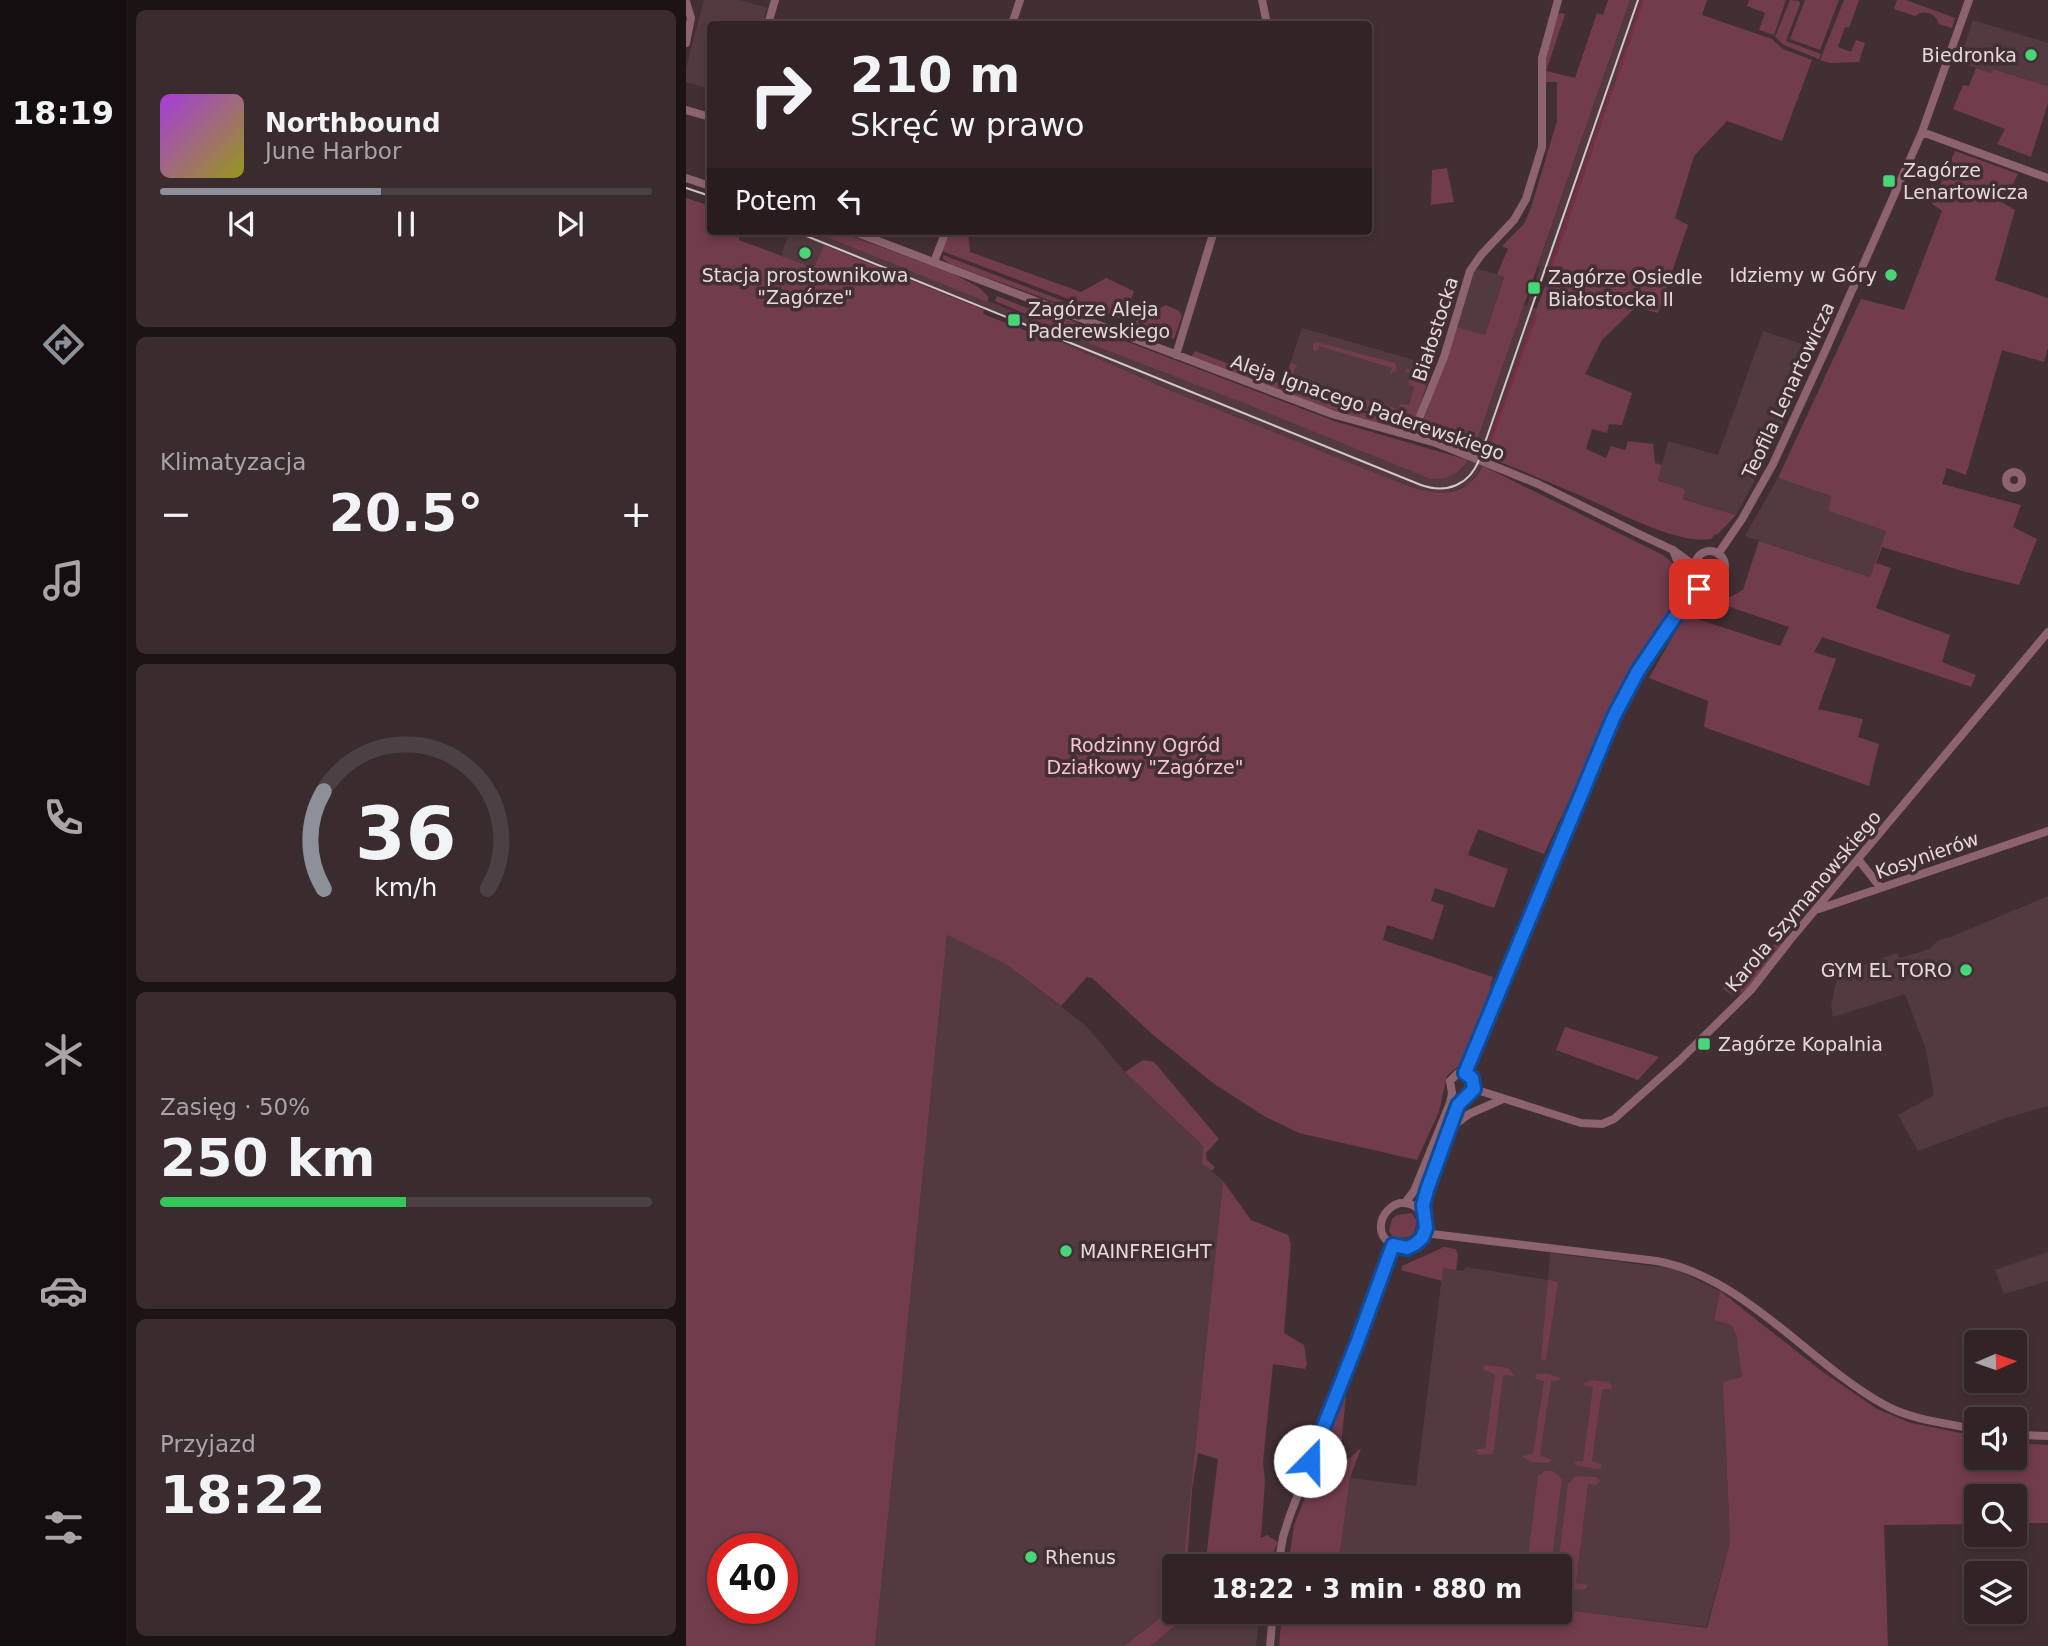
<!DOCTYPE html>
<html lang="pl">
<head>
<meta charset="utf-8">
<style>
  :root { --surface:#322327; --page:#3a2b2f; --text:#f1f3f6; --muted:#a8a4a7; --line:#4d4044; --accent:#8c9099 }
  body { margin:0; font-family:"DejaVu Sans",sans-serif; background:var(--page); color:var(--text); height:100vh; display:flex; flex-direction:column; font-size:26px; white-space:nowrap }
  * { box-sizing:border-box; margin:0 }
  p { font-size:23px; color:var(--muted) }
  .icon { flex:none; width:38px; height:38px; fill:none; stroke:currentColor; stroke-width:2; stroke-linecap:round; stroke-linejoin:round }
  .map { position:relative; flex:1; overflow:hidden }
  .drawer { display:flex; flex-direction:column; gap:10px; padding:10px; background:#1c1315; width:560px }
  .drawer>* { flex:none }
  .banner { position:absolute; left:21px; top:21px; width:665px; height:214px; border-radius:7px; box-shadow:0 4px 10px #0003,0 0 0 2px var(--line); background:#322327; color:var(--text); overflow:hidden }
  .needle { width:46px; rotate:88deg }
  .tools { position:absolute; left:1278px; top:1330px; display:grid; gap:14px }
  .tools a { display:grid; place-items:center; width:63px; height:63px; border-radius:7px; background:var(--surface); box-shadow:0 4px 10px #0003,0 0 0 2px var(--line); font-size:35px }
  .speed { position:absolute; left:21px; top:1533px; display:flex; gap:14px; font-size:35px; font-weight:700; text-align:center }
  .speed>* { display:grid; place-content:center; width:91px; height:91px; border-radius:50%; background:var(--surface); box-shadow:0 4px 10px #0003,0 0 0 2px var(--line); line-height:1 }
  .speed .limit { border:10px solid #d22; background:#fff; color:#111 }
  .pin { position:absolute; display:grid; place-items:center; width:60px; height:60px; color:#fff; margin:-30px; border-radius:14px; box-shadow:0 4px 10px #0006 }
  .me { position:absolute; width:77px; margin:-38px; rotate:22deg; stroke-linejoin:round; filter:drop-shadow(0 0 5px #0008) }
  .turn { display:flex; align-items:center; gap:24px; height:147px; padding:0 28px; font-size:32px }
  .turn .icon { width:91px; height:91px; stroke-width:2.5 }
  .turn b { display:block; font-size:49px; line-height:60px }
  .then { display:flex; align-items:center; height:66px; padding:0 28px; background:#0003; gap:14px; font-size:26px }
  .big { font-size:52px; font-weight:700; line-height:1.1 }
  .drawer .widget { flex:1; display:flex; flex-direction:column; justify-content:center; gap:10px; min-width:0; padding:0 24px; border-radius:10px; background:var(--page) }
  .drawer .dial { align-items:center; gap:0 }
  .dial svg { height:182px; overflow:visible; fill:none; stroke:var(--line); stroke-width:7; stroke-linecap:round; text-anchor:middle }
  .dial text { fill:var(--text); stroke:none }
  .song { display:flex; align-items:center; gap:21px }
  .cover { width:84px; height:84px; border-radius:10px; background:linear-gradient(135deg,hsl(280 70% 55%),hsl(60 70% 35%)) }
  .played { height:7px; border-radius:4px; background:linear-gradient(90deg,var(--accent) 45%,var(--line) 45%) }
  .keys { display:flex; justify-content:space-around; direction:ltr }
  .heat { display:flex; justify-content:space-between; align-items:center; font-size:38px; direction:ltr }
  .charge { height:10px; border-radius:5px; background:linear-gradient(90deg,#34c759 50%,var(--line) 0) }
  .trip { position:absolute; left:476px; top:1554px; width:410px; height:70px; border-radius:7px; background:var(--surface); box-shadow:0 4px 10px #0003,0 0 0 2px var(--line); font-weight:700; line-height:70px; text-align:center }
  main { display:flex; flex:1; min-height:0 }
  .dock { display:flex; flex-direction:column; width:126px; justify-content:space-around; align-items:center; background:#140e10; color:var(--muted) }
  .dock .icon { width:49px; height:49px }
  .dock .selected { color:var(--accent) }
  .dock b { font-size:32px; color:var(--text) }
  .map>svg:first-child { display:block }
</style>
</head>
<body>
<main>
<nav class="dock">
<b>18:19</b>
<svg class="icon selected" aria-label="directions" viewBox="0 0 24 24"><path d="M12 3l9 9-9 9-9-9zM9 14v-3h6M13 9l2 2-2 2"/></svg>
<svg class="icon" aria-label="music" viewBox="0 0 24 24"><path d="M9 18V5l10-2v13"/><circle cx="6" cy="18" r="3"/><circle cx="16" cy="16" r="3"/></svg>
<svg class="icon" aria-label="phone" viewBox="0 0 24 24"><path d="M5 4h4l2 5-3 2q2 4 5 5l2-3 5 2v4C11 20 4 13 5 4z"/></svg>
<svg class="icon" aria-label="climate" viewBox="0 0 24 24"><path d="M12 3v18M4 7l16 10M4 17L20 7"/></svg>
<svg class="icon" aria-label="car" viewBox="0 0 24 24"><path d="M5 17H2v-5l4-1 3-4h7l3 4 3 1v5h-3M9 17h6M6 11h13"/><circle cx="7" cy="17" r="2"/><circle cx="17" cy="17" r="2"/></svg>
<svg class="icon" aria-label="filters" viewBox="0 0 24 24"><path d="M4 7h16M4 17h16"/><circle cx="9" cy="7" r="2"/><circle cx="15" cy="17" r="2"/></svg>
</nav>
<section class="drawer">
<div class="widget">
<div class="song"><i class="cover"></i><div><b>Northbound</b><p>June Harbor</p></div></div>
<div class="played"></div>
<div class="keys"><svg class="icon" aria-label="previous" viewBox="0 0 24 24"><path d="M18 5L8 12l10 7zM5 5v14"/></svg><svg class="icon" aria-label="pause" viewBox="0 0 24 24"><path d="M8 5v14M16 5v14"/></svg><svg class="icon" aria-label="next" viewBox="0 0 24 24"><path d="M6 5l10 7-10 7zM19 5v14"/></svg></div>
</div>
<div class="widget"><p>Klimatyzacja</p>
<div class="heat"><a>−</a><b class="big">20.5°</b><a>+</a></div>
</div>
<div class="widget dial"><svg viewBox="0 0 100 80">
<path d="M14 69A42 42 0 1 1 86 69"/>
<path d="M14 69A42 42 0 0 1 14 26" stroke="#8c9099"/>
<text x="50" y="56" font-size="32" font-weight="700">36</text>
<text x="50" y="72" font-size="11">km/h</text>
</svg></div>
<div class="widget"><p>Zasięg · 50%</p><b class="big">250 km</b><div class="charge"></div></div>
<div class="widget"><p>Przyjazd</p><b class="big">18:22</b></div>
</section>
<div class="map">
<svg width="1362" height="1646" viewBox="0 0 1362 1646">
  <rect width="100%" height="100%" fill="#422f34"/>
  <path fill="#523a40" d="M 18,0 L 54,0 L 81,8 L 76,24 L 24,24 L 24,89 L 0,82 L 0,68 Z
    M 944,0 L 957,0 L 880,227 L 865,270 L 861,269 L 847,307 L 851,309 L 798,456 L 787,452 L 838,305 L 841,305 L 854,267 L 852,266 Z
    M 1287,20 L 1362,43 L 1362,86 L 1308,69 L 1306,73 L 1273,62 Z
    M 102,231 L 126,231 L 565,406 L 775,470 L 782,460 L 797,466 L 783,485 L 762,493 L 746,493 L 722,486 L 481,389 L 343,328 L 139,245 L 128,269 L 95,255 L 104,232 Z
    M 788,268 L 818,276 L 799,336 L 771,327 Z
    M 616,328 L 742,364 L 723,418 L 599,379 Z
    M 1077,331 L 1131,349 L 1079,462 L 1050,515 L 996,498 L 972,481 L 982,441 L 1032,455 Z
    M 1092,478 L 1146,496 L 1142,511 L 1200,531 L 1184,577 L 1059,536 Z
    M 1362,896 L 1362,1106 L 1317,1119 L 1232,1151 L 1212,1115 L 1248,1095 L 1240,1050 L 1219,994 L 1147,1017 L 1145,1005 L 1152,974 L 1211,953 L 1214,958 L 1244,949 L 1252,940 L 1265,937 Z
    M 261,935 L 321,965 L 400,1026 L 439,1072 L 517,1146 L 517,1164 L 537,1181 L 497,1566 L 488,1566 L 488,1603 L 483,1607 L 483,1611 L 438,1646 L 189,1646 Z
    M 1362,1252 L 1362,1281 L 1318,1294 L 1309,1270 Z
    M 864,1253 L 989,1269 L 1034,1291 L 1028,1320 L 1045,1325 L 1050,1334 L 1056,1377 L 1039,1431 L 1044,1542 L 1020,1627 L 873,1609 L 873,1566 L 652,1566 L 664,1478 L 730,1486 L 757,1268 L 777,1271 L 780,1267 L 862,1280 Z
    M 505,1612 L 574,1612 L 570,1646 L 465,1646 Z"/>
  <path fill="#713c4c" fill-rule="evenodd" d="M 922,0 L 944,0 L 789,446 L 736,424 L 771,327 L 799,335 L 818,277 L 811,274 L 822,249 L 816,246 L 838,224 L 845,208 L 871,121 L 871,82 L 859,82 L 857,67 L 870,17 L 874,13 L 879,14 L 860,71 L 889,78 L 911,13 L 917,15 Z
    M 957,0 L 1021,0 L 1016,15 L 1086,39 L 1097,49 L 1126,60 L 1096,141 L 1041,121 L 1008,156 L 989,218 L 1002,225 L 972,313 L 950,307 L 916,340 L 899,374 L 946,393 L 936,425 L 923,424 L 921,433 L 906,429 L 900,449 L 920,458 L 925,446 L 939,450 L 942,441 L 967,444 L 969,463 L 976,465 L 972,481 L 999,489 L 997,499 L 1050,515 L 1031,535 L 1029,534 L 1025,539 C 990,545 926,509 893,495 C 861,481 830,468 798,456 L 880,227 Z
    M 1063,0 L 1100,0 L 1088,35 L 1073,30 L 1079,13 L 1061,6 Z
    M 1104,0 L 1113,1 L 1114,4 L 1100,41 L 1135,54 L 1133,59 L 1098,45 L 1089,37 Z
    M 1119,0 L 1153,0 L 1134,50 L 1104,39 Z
    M 1158,0 L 1173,0 L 1163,28 L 1159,27 L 1152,47 L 1165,52 L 1170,40 L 1179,43 L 1173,62 L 1144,63 L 1134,60 Z
    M 1211,0 L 1220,0 L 1269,18 L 1266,28 L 1253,24 C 1250,13 1238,9 1229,16 L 1208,9 Z
    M 1290,68 L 1306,73 L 1307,69 L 1362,86 L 1362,103 L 1345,157 L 1311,144 L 1319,129 L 1267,109 L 1277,85 L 1283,86 Z
    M 1269,151 L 1332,174 L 1317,203 L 1329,210 L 1309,280 L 1362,298 L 1362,348 L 1358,362 L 1316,350 L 1280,475 L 1261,468 L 1256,484 L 1335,505 L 1327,527 L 1351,539 L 1333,585 L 1280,572 L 1196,547 L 1190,563 L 1205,568 L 1190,608 L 1264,635 L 1256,662 L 1290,675 L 1285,687 L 1136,637 L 1128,652 L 1150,659 L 1132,709 L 1177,719 L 1172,737 L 1193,744 L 1183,786 L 1018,727 L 1022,701 L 963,678 L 999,615 L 1094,646 L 1103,627 L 1032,603 L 1057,590 L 1073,541 L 1184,577 L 1200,531 L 1142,511 L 1145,496 L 1092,478 L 1175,299 L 1218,310 L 1256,211 L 1246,204 Z
    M 761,168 L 768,202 L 745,205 L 746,170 Z
    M 0,198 L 24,206 L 24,231 L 54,231 L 53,240 L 128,268 L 138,245 L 298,310 L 297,314 L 341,331 L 343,328 L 481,389 L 722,486 C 754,496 778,499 797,466 L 977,555 L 991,567 L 994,580 L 990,597 L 980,619 L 943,672 L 858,854 L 792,829 L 782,855 L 822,869 L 808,908 L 749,888 L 745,901 L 758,905 L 747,940 L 701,925 L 697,940 L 807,977 L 804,986 L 809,992 L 775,1064 L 761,1076 L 753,1112 L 731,1160 L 613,1133 L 578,1116 L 527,1083 L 466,1034 L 406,978 L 401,977 L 375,1006 L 321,965 L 261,935 L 189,1646 L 0,1646 ZM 37,1549 L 96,1549 L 96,1608 L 37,1608 Z
    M 126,231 L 151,231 L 266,273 L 292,287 L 303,297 L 301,302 Z
    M 264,231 L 282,231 L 284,252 L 395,292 L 420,278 L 448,291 L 438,320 L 256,251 Z
    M 257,255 L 380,302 L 379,306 L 264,264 L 257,259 Z
    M 311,296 L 377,322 L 379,318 L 648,421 L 782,460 C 772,475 763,479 745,479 L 565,406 L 346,321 L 347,317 L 309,301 Z
    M 480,305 L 493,311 L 496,316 L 488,339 L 446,323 Z
    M 631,342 L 709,363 L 711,371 L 704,374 L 706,368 L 633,346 L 631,352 L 627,350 L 627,344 Z
    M 509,351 L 654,406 L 710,422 L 708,428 L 621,402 L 505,357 Z
    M 605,363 L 612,366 L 609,368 L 606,379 L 712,409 L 714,404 L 723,405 L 728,387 L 722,384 L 725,373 L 719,371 L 721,369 L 740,376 L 742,382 L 728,423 L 657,405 L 599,382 Z
    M 1094,941 L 1098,943 C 1088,957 1064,996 1047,995 L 1037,989 L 1041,984 L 1044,989 L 1052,981 L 1051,974 L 1063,967 L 1062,963 L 1069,956 Z
    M 879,1027 L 973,1057 L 952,1080 L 870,1050 Z
    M 457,1060 L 468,1062 L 533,1139 L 520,1153 L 521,1160 L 529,1167 L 526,1171 L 516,1164 L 517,1146 L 439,1072 Z
    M 537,1181 L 565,1220 L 602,1235 L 605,1245 L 598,1333 L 618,1345 L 621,1364 L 619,1369 L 587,1364 L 577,1462 L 579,1481 L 575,1538 L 581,1535 L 592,1542 L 582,1566 L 519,1566 L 532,1459 L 512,1453 L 506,1489 L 501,1566 L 497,1566 Z
    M 726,1213 L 731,1221 L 728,1233 L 723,1237 L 708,1239 L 703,1231 L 706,1219 L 711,1215 Z
    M 758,1247 L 770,1249 L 772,1256 L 770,1270 L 757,1268 L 756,1281 L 715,1270 L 716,1266 Z
    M 862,1280 L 872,1282 L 860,1360 L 857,1361 L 855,1359 Z
    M 1034,1291 L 1137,1372 L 1191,1409 L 1225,1423 L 1290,1436 L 1290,1458 L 1328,1458 L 1328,1443 L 1362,1445 L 1362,1523 L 1328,1523 L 1328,1496 L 1290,1496 L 1290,1524 L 1198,1525 L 1202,1646 L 593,1646 L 596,1612 L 873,1612 L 873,1609 L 1021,1628 L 1044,1542 L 1037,1382 L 1056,1377 L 1050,1334 L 1045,1325 L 1028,1320 Z
    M 801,1365 L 822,1368 L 829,1376 L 817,1375 L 808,1449 L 806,1454 L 793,1455 L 790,1451 L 791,1449 L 799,1449 L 809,1374 L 797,1370 L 798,1366 Z
    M 862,1374 L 873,1377 L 875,1380 L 865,1381 L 854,1455 L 866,1460 L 863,1463 L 845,1462 L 836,1456 L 847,1454 L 858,1381 L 850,1379 L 849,1376 L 851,1374 Z
    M 906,1380 L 922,1382 L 926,1386 L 925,1389 L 916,1389 L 906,1461 L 915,1464 L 916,1466 L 913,1469 L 892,1466 L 887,1462 L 897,1461 L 907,1387 L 899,1386 L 897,1383 Z
    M 660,1395 L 653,1468 L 675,1448 L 664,1478 L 652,1566 L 602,1566 L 608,1525 Z
    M 859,1471 L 867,1471 L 876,1479 L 865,1566 L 841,1566 L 852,1476 Z
    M 890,1476 L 910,1477 L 914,1481 L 910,1485 L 902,1484 L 890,1583 L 902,1585 L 899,1589 L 881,1590 L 873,1586 L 872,1566 L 882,1484 Z
    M 488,1603 L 488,1612 L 505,1612 L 465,1646 L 438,1646 L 483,1611 L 483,1607 Z"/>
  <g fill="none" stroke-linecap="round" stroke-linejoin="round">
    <path stroke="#802948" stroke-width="2.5" d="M 931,78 L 957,0
      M 866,263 L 926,88
      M 803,445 L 850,315"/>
    <path stroke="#8c636e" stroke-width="8" d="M 576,0 L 581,24
      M 0,2 L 5,18 L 0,43
      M 82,24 L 89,0
      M 326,24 L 334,0
      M 0,110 L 24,117
      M 1236,132 L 1362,178
      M 0,178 L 24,186
      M 166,231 L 646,414 L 750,443 L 793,460 L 852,484 L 951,533 L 987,550 L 1009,566
      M 248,262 L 260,231
      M 490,355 L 528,231
      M 726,436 L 758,357 L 784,271 L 795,255 L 828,220 L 840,199 L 856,147 L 856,58 L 872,0
      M1320 480a8 8 0 1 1 16 0a8 8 0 1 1-16 0Z
      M 987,550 L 996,573 L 997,601
      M1009 566a15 15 0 1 1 30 0a15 15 0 1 1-30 0Z
      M 1032,554 L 1056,519 L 1087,464 L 1140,349 L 1236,132 L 1283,0
      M 1000,602 L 1022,581
      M 1172,859 L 1194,887
      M 1133,909 L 1362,831
      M 779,1073 L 915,744 L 952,671 L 998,604 L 1008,581 L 1009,570
      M 788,1089 L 895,1123 L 916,1124 L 928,1119 L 994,1060 L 1065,990 L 1104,940 L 1362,632
      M 767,1126 L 783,1114 L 817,1099
      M 719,1203 L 728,1191 L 764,1103 L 766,1093 L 764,1081 L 772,1073 L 782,1074 L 788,1081 L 788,1089 L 772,1105 L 738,1197 C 734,1214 747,1237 726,1246 C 719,1249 711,1248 705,1244 C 676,1225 716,1181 738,1216
      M 738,1233 L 971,1261 C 1058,1277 1122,1362 1197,1404 C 1225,1420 1258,1423 1290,1429
      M 1328,1435 L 1362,1436
      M 592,1566 L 597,1537 L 603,1518 L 707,1245
      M 584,1646 L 587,1612"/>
    <path stroke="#d4c7ca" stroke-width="2" d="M 0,188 L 24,196
      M 108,231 L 735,485 C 761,494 783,485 793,460 L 952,0"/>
  </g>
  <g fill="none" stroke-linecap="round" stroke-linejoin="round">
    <g stroke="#114b97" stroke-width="18">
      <path id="route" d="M 624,1461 L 671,1343 L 707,1245 L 721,1248 L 729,1244 L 736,1238 L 740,1228 L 737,1205 L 741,1190 L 772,1105 L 788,1089 L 786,1078 L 779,1073 L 928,716 L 952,671 L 979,631 L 998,604 L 1013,589"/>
    </g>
    <use href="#route" stroke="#1a73e8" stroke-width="12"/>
  </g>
  <g fill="#48d778" stroke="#422f34" stroke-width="2.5">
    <circle cx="1345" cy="55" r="7"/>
    <rect x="1196" y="174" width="14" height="14" rx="3.5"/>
    <circle cx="119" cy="253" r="7"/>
    <circle cx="1205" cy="275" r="7"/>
    <rect x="841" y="281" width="14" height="14" rx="3.5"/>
    <rect x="321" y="313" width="14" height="14" rx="3.5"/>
    <circle cx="1280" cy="970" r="7"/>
    <rect x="1011" y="1037" width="14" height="14" rx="3.5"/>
    <circle cx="380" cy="1251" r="7"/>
    <circle cx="345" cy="1557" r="7"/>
  </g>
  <g text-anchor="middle" stroke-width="7" stroke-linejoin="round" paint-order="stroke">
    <g font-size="19" fill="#e5d9dc" stroke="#422f34" text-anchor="start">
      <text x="1331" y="62" text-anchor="end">Biedronka</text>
      <text x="1217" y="177">Zagórze<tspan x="1217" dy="22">Lenartowicza</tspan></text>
      <text x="119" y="282" text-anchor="middle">Stacja prostownikowa<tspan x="119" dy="22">"Zagórze"</tspan></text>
      <text x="1191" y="282" text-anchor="end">Idziemy w Góry</text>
      <text x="862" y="284">Zagórze Osiedle<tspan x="862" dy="22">Białostocka II</tspan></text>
      <text x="342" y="316">Zagórze Aleja<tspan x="342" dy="22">Paderewskiego</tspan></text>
      <text x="1266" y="977" text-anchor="end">GYM EL TORO</text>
      <text x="1032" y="1051">Zagórze Kopalnia</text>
      <text x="394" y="1258">MAINFREIGHT</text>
      <text x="359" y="1564">Rhenus</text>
    </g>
    <g font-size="19" fill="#e5d9dc" stroke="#422f34">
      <text transform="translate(749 329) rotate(-72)" y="7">Białostocka</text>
      <text transform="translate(1102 390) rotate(-65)" y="7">Teofila Lenartowicza</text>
      <text transform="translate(682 407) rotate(19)" y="7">Aleja Ignacego Paderewskiego</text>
      <text transform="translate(1241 855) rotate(-19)" y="7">Kosynierów</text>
      <text transform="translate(1117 901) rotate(-50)" y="7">Karola Szymanowskiego</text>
    </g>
    <g font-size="19" fill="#f8c4d1" stroke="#422f34">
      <text x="459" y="752">Rodzinny Ogród<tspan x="459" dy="22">Działkowy "Zagórze"</tspan></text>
    </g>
  </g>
</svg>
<div class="tools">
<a><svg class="needle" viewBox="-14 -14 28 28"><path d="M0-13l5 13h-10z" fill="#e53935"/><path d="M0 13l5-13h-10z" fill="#a8a4a7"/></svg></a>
<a><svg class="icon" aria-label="sound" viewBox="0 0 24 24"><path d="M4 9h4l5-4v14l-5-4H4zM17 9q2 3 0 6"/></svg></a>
<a><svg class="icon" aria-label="search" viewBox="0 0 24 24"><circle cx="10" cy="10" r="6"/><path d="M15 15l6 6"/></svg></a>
<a><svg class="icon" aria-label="layers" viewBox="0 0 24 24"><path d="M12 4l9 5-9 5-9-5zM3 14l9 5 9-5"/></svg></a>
</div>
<div class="speed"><div class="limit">40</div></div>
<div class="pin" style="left:1013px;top:589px;background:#d93025"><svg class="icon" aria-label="arrive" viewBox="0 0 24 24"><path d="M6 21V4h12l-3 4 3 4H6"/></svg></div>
<svg class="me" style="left:624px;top:1461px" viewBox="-20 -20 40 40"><circle r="19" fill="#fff"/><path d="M0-13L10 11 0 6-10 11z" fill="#1a73e8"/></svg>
<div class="trip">18:22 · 3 min · 880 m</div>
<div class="banner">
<div class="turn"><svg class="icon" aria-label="right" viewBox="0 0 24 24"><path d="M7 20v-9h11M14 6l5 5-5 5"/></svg><div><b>210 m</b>Skręć w prawo</div></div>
<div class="then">Potem<svg class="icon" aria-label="left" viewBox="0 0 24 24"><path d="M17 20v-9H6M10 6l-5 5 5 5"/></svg></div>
</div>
</div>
</main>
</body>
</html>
